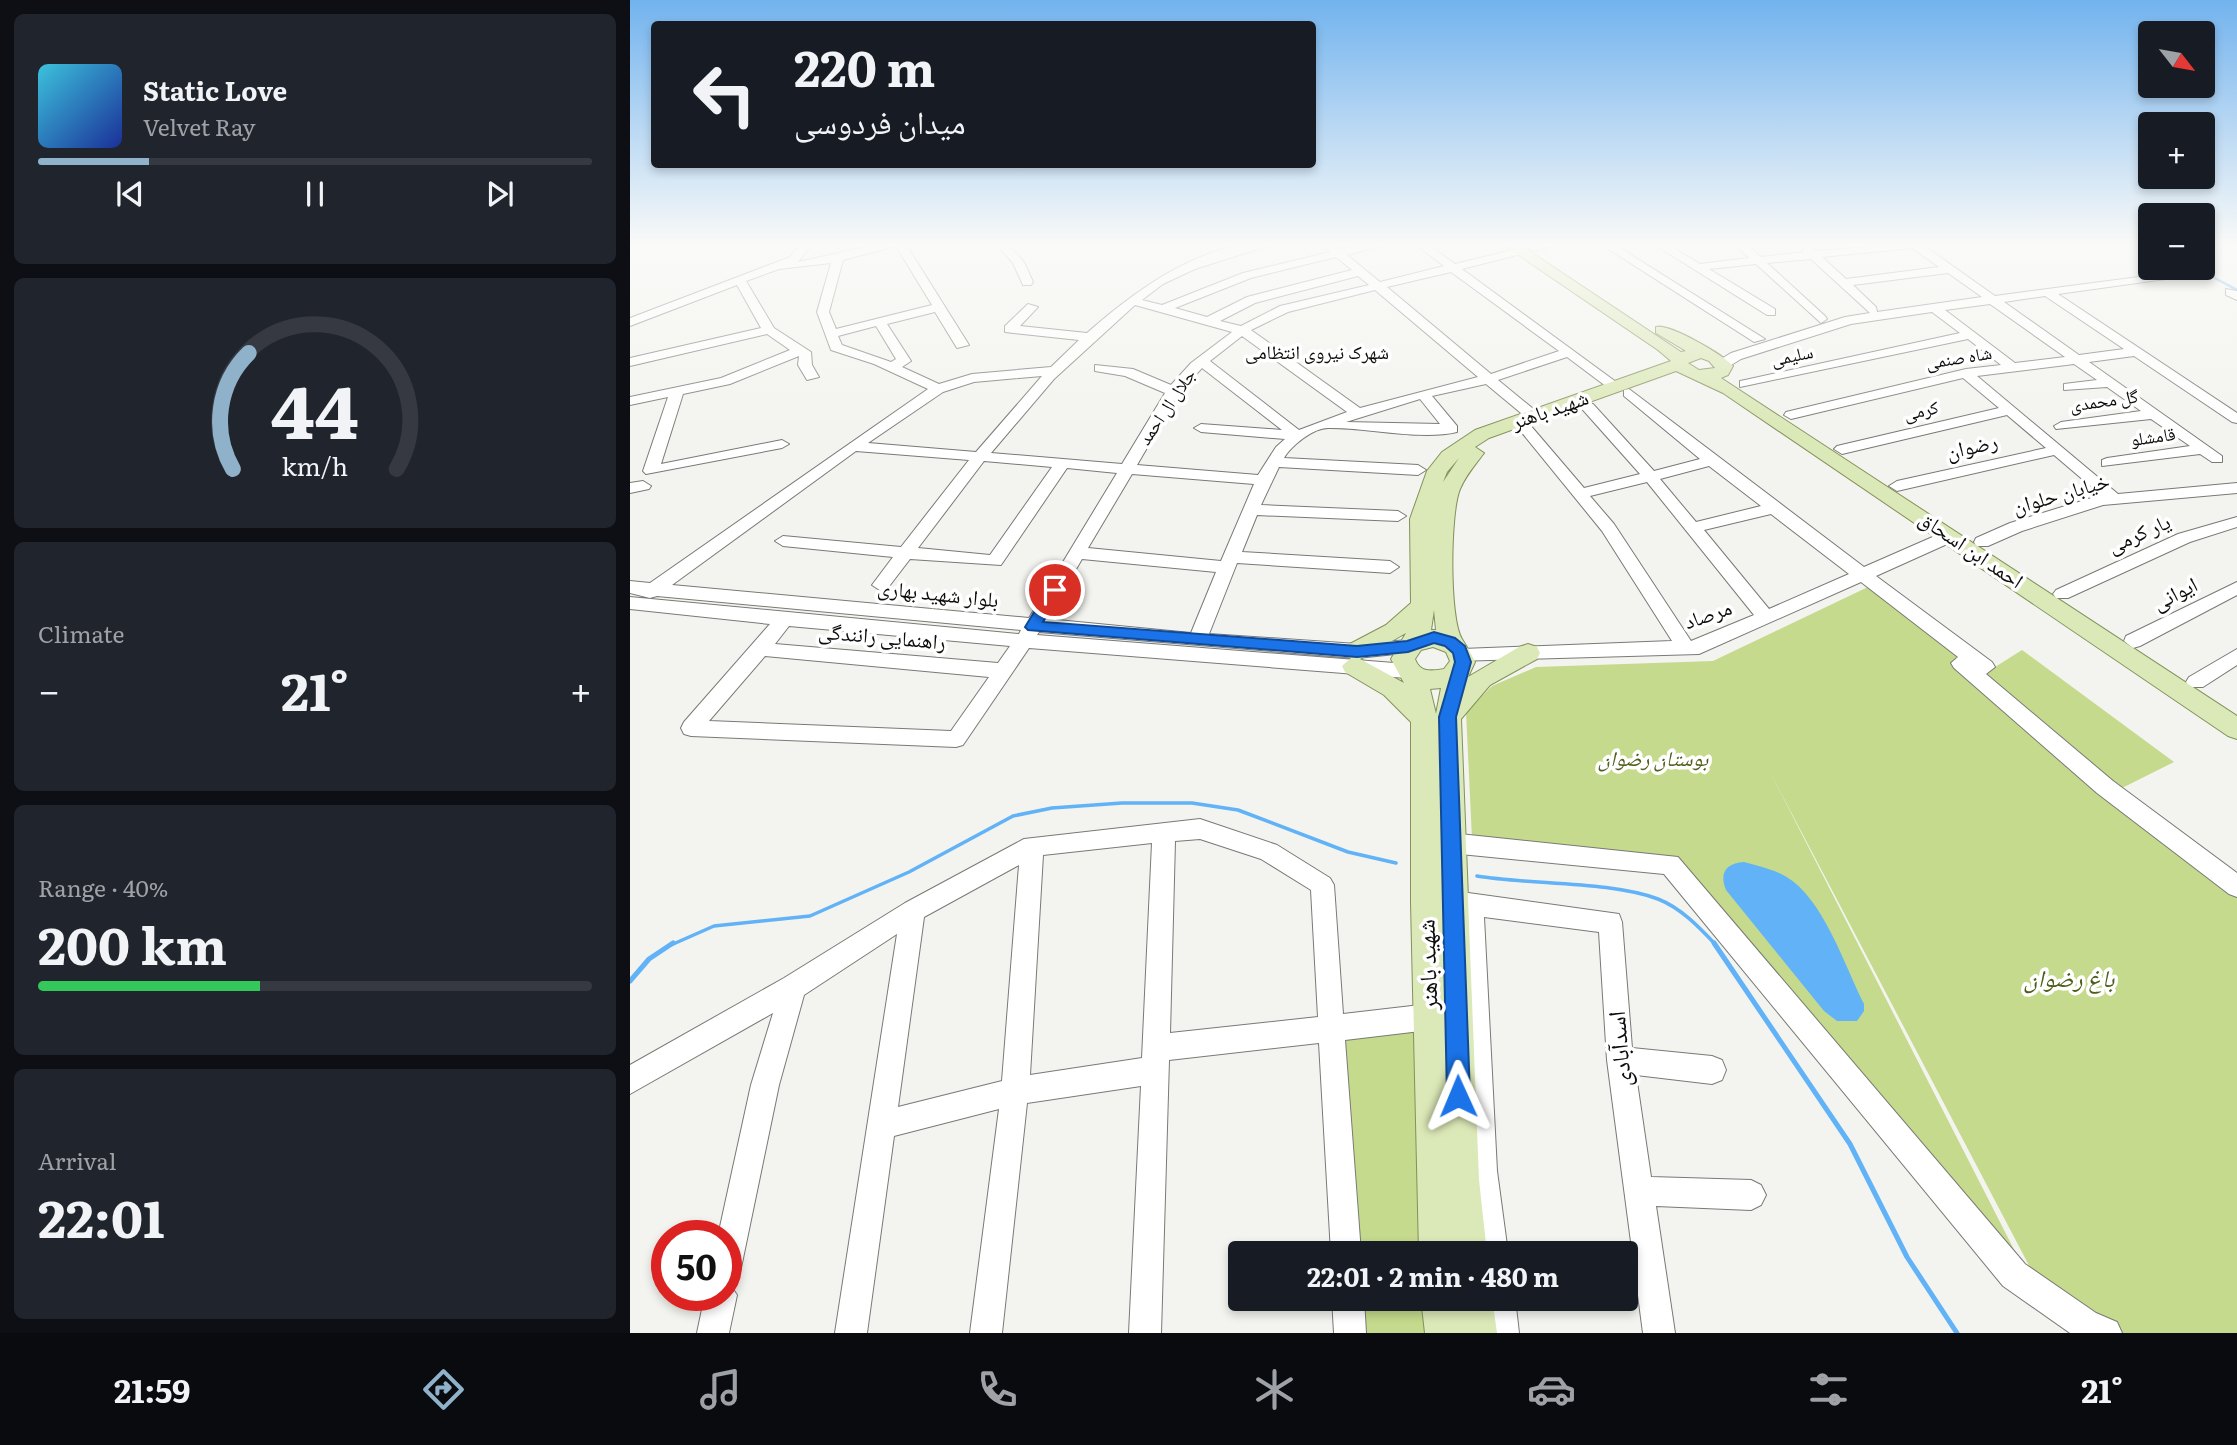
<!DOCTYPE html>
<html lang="en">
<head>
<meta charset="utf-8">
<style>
  :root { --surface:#171b24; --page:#20242c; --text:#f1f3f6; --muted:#9ea1a6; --line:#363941; --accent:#90b1ca }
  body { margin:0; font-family:Literata,"Noto Naskh Arabic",serif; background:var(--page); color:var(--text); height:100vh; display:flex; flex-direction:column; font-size:26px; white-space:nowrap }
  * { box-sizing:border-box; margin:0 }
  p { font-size:23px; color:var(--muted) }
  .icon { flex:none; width:38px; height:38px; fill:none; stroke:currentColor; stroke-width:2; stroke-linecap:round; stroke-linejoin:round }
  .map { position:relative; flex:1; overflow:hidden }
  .panel { display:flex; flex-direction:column; gap:14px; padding:14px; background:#0d0f14; width:630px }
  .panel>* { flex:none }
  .hud { position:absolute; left:21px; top:21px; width:665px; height:147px; border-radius:7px; box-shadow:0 4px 10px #0003; background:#171b24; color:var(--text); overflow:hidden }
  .needle { width:46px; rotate:121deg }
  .fabs { position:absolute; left:1508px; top:21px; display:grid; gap:14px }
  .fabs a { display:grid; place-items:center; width:77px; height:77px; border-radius:7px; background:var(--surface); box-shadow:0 4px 10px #0003; font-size:35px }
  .speed { position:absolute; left:21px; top:1220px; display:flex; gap:14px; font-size:35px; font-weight:700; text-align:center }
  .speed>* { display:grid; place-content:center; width:91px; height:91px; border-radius:50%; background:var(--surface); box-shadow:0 4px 10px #0003; line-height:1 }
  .speed .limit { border:10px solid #d22; background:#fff; color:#111 }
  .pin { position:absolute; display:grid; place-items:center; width:60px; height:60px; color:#fff; margin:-30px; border:4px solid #fff; border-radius:50%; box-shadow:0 2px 7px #0007 }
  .me { position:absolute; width:77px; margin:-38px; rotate:359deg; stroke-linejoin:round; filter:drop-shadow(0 0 5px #0008) }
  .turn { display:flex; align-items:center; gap:24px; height:147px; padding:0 28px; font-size:32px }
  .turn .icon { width:91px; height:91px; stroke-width:2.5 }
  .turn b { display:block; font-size:49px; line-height:60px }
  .big { font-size:52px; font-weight:700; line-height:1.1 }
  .panel .card { flex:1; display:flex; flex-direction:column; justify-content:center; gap:10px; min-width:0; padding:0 24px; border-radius:10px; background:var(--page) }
  .panel .dial { align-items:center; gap:0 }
  .dial svg { height:182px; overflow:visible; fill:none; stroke:var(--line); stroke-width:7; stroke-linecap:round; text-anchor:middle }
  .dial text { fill:var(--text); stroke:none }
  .song { display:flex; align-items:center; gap:21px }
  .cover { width:84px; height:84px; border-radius:10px; background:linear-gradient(135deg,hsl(190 70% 55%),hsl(230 70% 35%)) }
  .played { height:7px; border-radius:4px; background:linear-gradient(90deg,var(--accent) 20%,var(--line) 20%) }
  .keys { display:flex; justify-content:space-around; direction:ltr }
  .heat { display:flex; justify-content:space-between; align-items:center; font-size:38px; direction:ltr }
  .charge { height:10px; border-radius:5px; background:linear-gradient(90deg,#34c759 40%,var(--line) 0) }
  .trip { position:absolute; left:598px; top:1241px; width:410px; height:70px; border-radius:7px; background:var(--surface); box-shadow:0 4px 10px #0003; font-weight:700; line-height:70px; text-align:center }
  .menu { display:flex; height:112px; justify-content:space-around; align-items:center; background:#090b0e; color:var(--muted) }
  .menu .icon { width:49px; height:49px }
  .menu .on { color:var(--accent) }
  .menu b { font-size:32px; color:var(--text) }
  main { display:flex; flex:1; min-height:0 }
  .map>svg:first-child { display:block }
</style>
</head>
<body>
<main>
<section class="panel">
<div class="card">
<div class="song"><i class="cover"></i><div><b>Static Love</b><p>Velvet Ray</p></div></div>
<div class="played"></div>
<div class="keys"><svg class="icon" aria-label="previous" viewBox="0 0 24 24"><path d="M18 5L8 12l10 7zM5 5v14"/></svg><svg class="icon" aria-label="pause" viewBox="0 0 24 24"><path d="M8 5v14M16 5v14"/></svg><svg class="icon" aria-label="next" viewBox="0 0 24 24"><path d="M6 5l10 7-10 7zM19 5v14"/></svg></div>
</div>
<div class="card dial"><svg viewBox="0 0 100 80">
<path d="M14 69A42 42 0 1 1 86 69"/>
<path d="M14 69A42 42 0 0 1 21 18" stroke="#90b1ca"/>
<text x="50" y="56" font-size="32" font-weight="700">44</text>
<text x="50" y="72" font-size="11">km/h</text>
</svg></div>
<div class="card"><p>Climate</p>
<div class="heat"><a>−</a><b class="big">21°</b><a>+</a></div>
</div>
<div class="card"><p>Range · 40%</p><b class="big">200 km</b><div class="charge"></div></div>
<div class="card"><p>Arrival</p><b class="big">22:01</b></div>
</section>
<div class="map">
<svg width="1607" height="1333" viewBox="0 0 1607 1333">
  <rect width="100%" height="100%" fill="#f3f4ef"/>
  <path fill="#c5da8c" d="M 1240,586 L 1354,674 L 1392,650 L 1544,762 L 1478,795 L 1607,896 L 1607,1333 L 1491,1333 L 1415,1296 L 1139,770 L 1396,1273 L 1044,857 L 892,851 L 842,839 L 836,712 L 862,686 L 906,667 L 1083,661 Z
    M 791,1025 L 794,1253 L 716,1253 L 703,1039 Z
    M 718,1299 L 796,1299 L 799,1333 L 720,1333 Z"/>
  <path fill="#61b2f6" d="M 1114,862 C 1128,866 1143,869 1155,876 C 1193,897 1215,967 1234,1004 L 1234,1011 L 1227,1021 L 1207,1021 L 1194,1011 L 1096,890 C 1089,873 1096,863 1114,862 Z"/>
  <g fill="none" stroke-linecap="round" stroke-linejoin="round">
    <path stroke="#61b2f6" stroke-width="2.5" d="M 1513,243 L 1521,244
      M 1566,268 L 1607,290"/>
    <path stroke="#61b2f6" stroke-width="3.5" d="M 847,876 C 901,885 980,881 1028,899 C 1051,908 1069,927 1086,945
      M 41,945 L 84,926 L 180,916 L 279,872 L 383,816 L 422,808 L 492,803 L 562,803 L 608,810 L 718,852 L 766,863"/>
    <path stroke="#61b2f6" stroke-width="5" d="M 1084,943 L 1220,1144 L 1277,1257 L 1327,1333
      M 0,981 L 19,959 L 43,943"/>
    <g stroke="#787a76" stroke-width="2">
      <path id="minor" d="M 171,243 L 183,243 L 168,262 L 254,243 L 275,243 L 339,345 L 327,348 L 305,312 L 257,324 L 281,361 L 272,367 L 309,384 L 342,374 L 421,367 L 449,340 L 375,332 L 375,326 L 398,304 L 408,307 L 390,326 L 457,333 C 507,289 576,238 647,243 L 565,269 L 533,284 L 512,300 L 532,305 L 613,273 L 700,252 L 691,243 L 702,243 L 710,249 L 743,243 L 762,243 L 717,255 L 750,282 L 814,266 L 784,243 L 796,243 L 825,264 L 891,248 L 897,251 L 895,253 L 832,269 L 993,387 L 981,390 L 937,357 L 868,380 L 907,412 L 907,418 L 897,418 L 856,384 L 802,396 L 827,426 L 827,432 C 791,441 734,427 698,428 C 683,428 661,446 654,458 L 788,465 L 796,470 L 788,475 L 649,467 L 631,505 L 768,511 L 776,516 L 768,521 L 627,515 L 612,552 L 760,561 L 769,567 L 760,573 L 607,563 L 579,634 L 727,644 L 778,640 L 787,647 L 785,652 L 727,658 L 409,632 L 407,635 L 777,664 L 787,671 L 784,676 L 777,678 L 399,648 L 333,745 L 326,747 L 61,736 L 54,734 L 51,728 L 54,722 L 140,624 L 0,609 L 0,597 L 389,634 L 391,630 L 27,596 L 20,598 L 0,593 L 0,581 L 20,583 L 298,389 L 244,364 L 201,350 L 187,312 L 201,263 L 149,269 L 116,281 L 144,328 L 181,352 L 182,365 L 189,377 L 177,380 L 168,365 L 169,356 L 100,384 L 53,394 L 31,464 L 152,440 L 159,444 L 152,448 L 16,474 L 13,471 L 38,397 L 0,405 L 0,397 L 91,378 L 160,350 L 137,334 L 0,366 L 0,358 L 131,328 L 107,285 L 0,326 L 0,318 L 160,257 ZM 266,246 L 302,305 L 206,329 L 199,312 L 213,260 ZM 706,257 L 722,270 L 617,297 L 577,317 L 545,308 L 621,278 ZM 821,272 L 929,351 L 861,374 L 757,287 ZM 728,276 L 739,285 L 650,306 L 611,326 L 590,321 L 625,303 ZM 745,290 L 848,377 L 730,408 L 621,330 L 658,312 ZM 505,305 L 602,332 L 561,363 L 541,385 L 503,369 L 465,365 L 465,371 L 495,376 L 535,393 L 492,464 L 361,453 L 424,379 ZM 246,326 L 266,359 L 261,362 L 212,345 L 208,336 ZM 612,336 L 717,412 L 669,430 L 580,361 ZM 572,368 L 652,430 L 571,424 L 564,428 L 571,432 L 655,439 L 646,447 L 628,475 L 507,465 L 549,393 ZM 412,376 L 346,452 L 238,443 L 313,392 L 344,382 ZM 790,399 L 810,424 L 716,422 ZM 226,451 L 339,460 L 271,547 L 153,536 L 145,541 L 153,546 L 263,557 L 242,585 L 251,591 L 257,589 L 280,559 L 371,565 L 437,468 L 487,473 L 399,618 L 42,585 ZM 354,461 L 422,467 L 360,555 L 288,548 ZM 502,474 L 624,484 L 591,561 L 458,548 ZM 452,559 L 586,572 L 561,633 L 417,619 ZM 159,626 L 380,646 L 368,663 L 145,644 ZM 135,656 L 359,677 L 321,731 L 79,721 Z
        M 365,243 L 376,243 L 394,262 L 403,282 L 401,285 L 393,285 L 383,263 Z
        M 914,243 L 932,243 L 905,251 L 899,248 Z
        M 969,243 L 982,243 L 1135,339 L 1124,342 Z
        M 1022,243 L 1035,243 L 1070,264 L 1119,258 L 1104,243 L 1115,243 L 1131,257 L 1174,252 L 1172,250 L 1178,247 L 1186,251 L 1290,243 L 1365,296 L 1547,272 L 1547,276 L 1543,278 L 1428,294 L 1607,413 L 1607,423 L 1602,422 L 1504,356 L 1459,362 L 1592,456 L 1592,462 L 1582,462 L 1570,454 L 1472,466 L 1472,460 L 1477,458 L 1560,446 L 1521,419 L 1426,429 L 1424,426 L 1431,422 L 1511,411 L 1477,387 L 1434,390 L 1434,384 L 1467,380 L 1444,364 L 1347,376 L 1488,494 L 1607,483 L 1607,493 L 1473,505 L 1392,531 L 1358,546 L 1346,546 L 1344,542 L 1346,538 L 1380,523 L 1471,495 L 1424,455 L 1267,491 L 1259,486 L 1267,481 L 1416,448 L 1377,415 L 1212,454 L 1204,449 L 1207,446 L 1369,408 L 1333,378 L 1161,419 L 1154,415 L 1156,412 L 1336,369 L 1371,365 L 1338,339 L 1110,387 L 1110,381 L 1115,380 L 1330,333 L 1302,312 L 1221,324 L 1111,359 L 1098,367 L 1088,367 L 1088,361 L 1101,353 L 1215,317 L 1240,313 L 1181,259 L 1137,263 L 1195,316 L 1197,319 L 1191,323 L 1126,264 L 1079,269 L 1145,309 L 1145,315 L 1137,315 ZM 1282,248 L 1309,267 L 1216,279 L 1192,257 ZM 1318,273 L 1352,297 L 1247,312 L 1246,307 L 1223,285 ZM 1415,296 L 1494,349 L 1449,355 L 1374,302 ZM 1360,304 L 1435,357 L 1385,363 L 1315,310 Z
        M 1596,289 L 1607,291 L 1607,300 L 1596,295 Z
        M 999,389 L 1234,567 L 1314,532 L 1326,532 L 1328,536 L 1326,540 L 1246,576 L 1362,662 L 1365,667 L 1356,674 L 1483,781 L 1607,873 L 1607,897 L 1599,894 L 1467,793 L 1324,668 L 1321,663 L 1328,657 L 1231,582 L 1069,654 L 825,661 L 822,656 L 825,651 L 832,649 L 1042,641 L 972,531 L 889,429 L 896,425 L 901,426 L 954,488 L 1010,474 L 953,410 L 953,404 L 963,404 L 1024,471 L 1070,459 L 994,396 L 994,390 ZM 1079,466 L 1131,506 L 1066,522 L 1030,479 ZM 1017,482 L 1124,615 L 1061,641 L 984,524 L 960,496 ZM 1141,514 L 1219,574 L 1139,609 L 1074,530 Z
        M 13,481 L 21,486 L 19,489 L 0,493 L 0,483 Z
        M 1607,517 L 1607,527 L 1560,542 L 1438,598 L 1426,598 L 1423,594 L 1426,590 L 1548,534 Z
        M 1607,582 L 1607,595 L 1510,646 L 1503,648 L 1494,641 L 1496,636 Z
        M 1607,649 L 1607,665 L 1573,687 L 1559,687 L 1556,682 L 1559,677 Z
        M 570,819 L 647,845 L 700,878 L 704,885 L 713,1014 L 799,1004 L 808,1008 L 812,1017 L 808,1026 L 799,1030 L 715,1040 L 731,1253 L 701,1253 L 689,1043 L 539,1060 L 531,1333 L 499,1333 L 511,1086 L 397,1103 L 372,1333 L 340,1333 L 369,1109 L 264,1136 L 237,1333 L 205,1333 L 267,934 L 174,995 L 149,1085 L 111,1268 L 107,1279 L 98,1282 L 107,1295 L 99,1333 L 67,1333 L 75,1295 L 96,1295 L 96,1236 L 88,1236 L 121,1085 L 143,1013 L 0,1094 L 0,1065 L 154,978 L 275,903 L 394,839 ZM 570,839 L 631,859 L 681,890 L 688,1017 L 540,1033 L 545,841 ZM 522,843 L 512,1058 L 400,1075 L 413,855 ZM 389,865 L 372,1081 L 268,1107 L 294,917 Z
        M 820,833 L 1048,857 L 1395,1264 L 1466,1313 L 1487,1322 L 1492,1333 L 1440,1333 L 1373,1286 L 1034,874 L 820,853 L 812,850 L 809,843 L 812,836 Z
        M 824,891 L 989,914 L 992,922 L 1002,1048 L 1082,1056 L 1092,1060 L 1096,1070 L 1092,1080 L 1082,1084 L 1006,1075 L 1021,1177 L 1121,1180 L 1131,1185 L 1136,1195 L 1131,1205 L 1121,1210 L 1026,1206 L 1045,1333 L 1013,1333 L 977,1060 L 969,932 L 854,917 L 867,1171 L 878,1253 L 848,1253 L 839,1171 L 830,914 L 816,910 L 812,902 L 816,894 Z
        M 702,1298 L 734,1298 L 736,1333 L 704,1333 Z
        M 853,1298 L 885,1298 L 889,1333 L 857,1333 Z"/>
    </g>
    <g stroke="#83915c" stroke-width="2">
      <path id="major" d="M 871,243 L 887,243 L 1051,352 L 1056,351 L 1026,333 L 1026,327 C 1039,323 1094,355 1103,366 L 1098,375 L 1091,378 L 1607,716 L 1607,739 L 1598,736 L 1093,393 L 1046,371 L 859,438 L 845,447 L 854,453 C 845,465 836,475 830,489 C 820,513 819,618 832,639 C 836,646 841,653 845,662 L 838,677 L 889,647 L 898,644 L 907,647 L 910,653 L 907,659 L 860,685 L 831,719 L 849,1180 L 857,1253 L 789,1253 L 781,903 L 781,722 L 754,695 L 715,672 L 712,666 L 721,658 L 715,651 L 718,645 L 756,625 L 781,603 L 780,519 L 797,471 L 812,452 L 845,430 L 1041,361 L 1028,350 ZM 1071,358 L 1079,361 L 1085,368 L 1069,370 L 1058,363 ZM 829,458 L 813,482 L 817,472 ZM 804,610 L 806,630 L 801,630 ZM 776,633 L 761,659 L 774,683 L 730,659 ZM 803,647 L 816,652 L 820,661 L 814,669 C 801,671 790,673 785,659 L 791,650 ZM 811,688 L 806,714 L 800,689 Z
        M 791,1298 L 862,1298 L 867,1333 L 795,1333 Z"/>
    </g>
    <use href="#minor" fill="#fff" fill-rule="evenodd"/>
    <use href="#major" fill="#dbe8b7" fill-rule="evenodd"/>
  </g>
  <linearGradient id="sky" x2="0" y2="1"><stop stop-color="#72b3ee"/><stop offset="0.57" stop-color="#fafaf8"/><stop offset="1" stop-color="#fafaf8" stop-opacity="0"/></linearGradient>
  <rect width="1607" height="429" fill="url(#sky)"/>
  <path fill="#1a73e8" stroke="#114b97" stroke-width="2" d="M 425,585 L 432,590 L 413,622 L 727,646 L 777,641 L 804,632 L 825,638 L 835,646 L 841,662 L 826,717 L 840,1096 L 837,1104 L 828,1108 L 820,1104 L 817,1096 L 809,717 L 825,662 L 823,653 L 815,646 L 804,643 L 778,652 L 727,657 L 398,630 L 395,627 L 420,586 Z"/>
  <g text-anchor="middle" stroke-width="7" stroke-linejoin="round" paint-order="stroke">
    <g font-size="18" fill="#0d0d0c" stroke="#fff">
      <text transform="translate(1162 356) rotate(-12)" y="6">سلیمی</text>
      <text transform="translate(1329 358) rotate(-9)" y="6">شاه صنمی</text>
      <text transform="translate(1474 401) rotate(-8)" y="6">گل محمدی</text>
      <text transform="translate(537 407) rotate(-56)" y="6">جلال ال احمد</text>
      <text transform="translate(1291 411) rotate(-13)" y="6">کرمی</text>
      <text transform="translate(1523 437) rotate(-8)" y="6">قامشلو</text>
    </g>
    <g font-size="19" fill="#0d0d0c" stroke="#fff">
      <text x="687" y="359">شهرک نیروی انتظامی</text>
    </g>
    <g font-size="21" fill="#0d0d0c" stroke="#fff">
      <text transform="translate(920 410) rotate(-19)" y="7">شهید باهنر</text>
      <text transform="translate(1342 447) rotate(-13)" y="7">رضوان</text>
      <text transform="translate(1431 494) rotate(-16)" y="7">خیابان حلوان</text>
      <text transform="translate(1509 534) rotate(-24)" y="7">یار کرمی</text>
      <text transform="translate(1341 550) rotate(34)" y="7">احمد ابن اسحاق</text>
      <text transform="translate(308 594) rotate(6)" y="7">بلوار شهید بهاری</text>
      <text transform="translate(1545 594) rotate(-27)" y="7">ایوانی</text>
      <text transform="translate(1078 615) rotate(-19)" y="7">مرصاد</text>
      <text transform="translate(252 637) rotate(5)" y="7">راهنمایی رانندگی</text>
    </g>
    <g font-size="21" font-style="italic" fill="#4f5e19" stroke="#fff">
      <text x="1023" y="766">بوستان رضوان</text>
    </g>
    <g font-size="24" fill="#0d0d0c" stroke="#fff">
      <text transform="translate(798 965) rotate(-92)" y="8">شهید باهنر</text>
      <text transform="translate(990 1049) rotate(-95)" y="8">اسدآبادی</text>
    </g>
    <g font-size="24" font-style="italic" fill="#4f5e19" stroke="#fff">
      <text x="1439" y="987">باغ رضوان</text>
    </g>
  </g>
</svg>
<div class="fabs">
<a><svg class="needle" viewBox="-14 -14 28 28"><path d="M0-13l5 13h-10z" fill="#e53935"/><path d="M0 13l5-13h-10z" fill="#9ea1a6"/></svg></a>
<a>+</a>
<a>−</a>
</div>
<div class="speed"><div class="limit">50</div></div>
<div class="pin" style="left:425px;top:590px;background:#d93025"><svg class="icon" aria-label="arrive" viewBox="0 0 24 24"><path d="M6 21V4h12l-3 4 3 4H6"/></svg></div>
<svg class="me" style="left:828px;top:1096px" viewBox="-20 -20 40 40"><path d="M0-17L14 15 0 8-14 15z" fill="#1a73e8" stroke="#fff" stroke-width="4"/></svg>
<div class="trip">22:01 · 2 min · 480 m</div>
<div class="hud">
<div class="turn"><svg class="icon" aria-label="left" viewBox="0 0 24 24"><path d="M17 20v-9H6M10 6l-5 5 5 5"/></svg><div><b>220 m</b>میدان فردوسی</div></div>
</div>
</div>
</main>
<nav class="menu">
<b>21:59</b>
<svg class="icon on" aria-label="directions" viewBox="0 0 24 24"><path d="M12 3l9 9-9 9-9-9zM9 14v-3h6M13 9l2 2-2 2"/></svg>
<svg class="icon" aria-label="music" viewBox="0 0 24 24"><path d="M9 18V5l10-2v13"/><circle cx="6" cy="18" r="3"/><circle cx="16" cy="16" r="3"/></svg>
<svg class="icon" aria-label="phone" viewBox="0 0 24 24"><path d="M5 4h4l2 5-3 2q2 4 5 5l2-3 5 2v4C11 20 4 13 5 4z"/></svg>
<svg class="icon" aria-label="climate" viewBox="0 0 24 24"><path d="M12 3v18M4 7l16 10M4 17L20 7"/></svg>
<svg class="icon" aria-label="car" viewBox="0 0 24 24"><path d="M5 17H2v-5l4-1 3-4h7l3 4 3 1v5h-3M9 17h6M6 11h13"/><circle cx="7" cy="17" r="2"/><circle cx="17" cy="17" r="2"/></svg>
<svg class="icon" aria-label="filters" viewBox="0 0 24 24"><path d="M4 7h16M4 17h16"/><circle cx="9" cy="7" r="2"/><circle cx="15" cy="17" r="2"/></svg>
<b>21°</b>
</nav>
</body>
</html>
